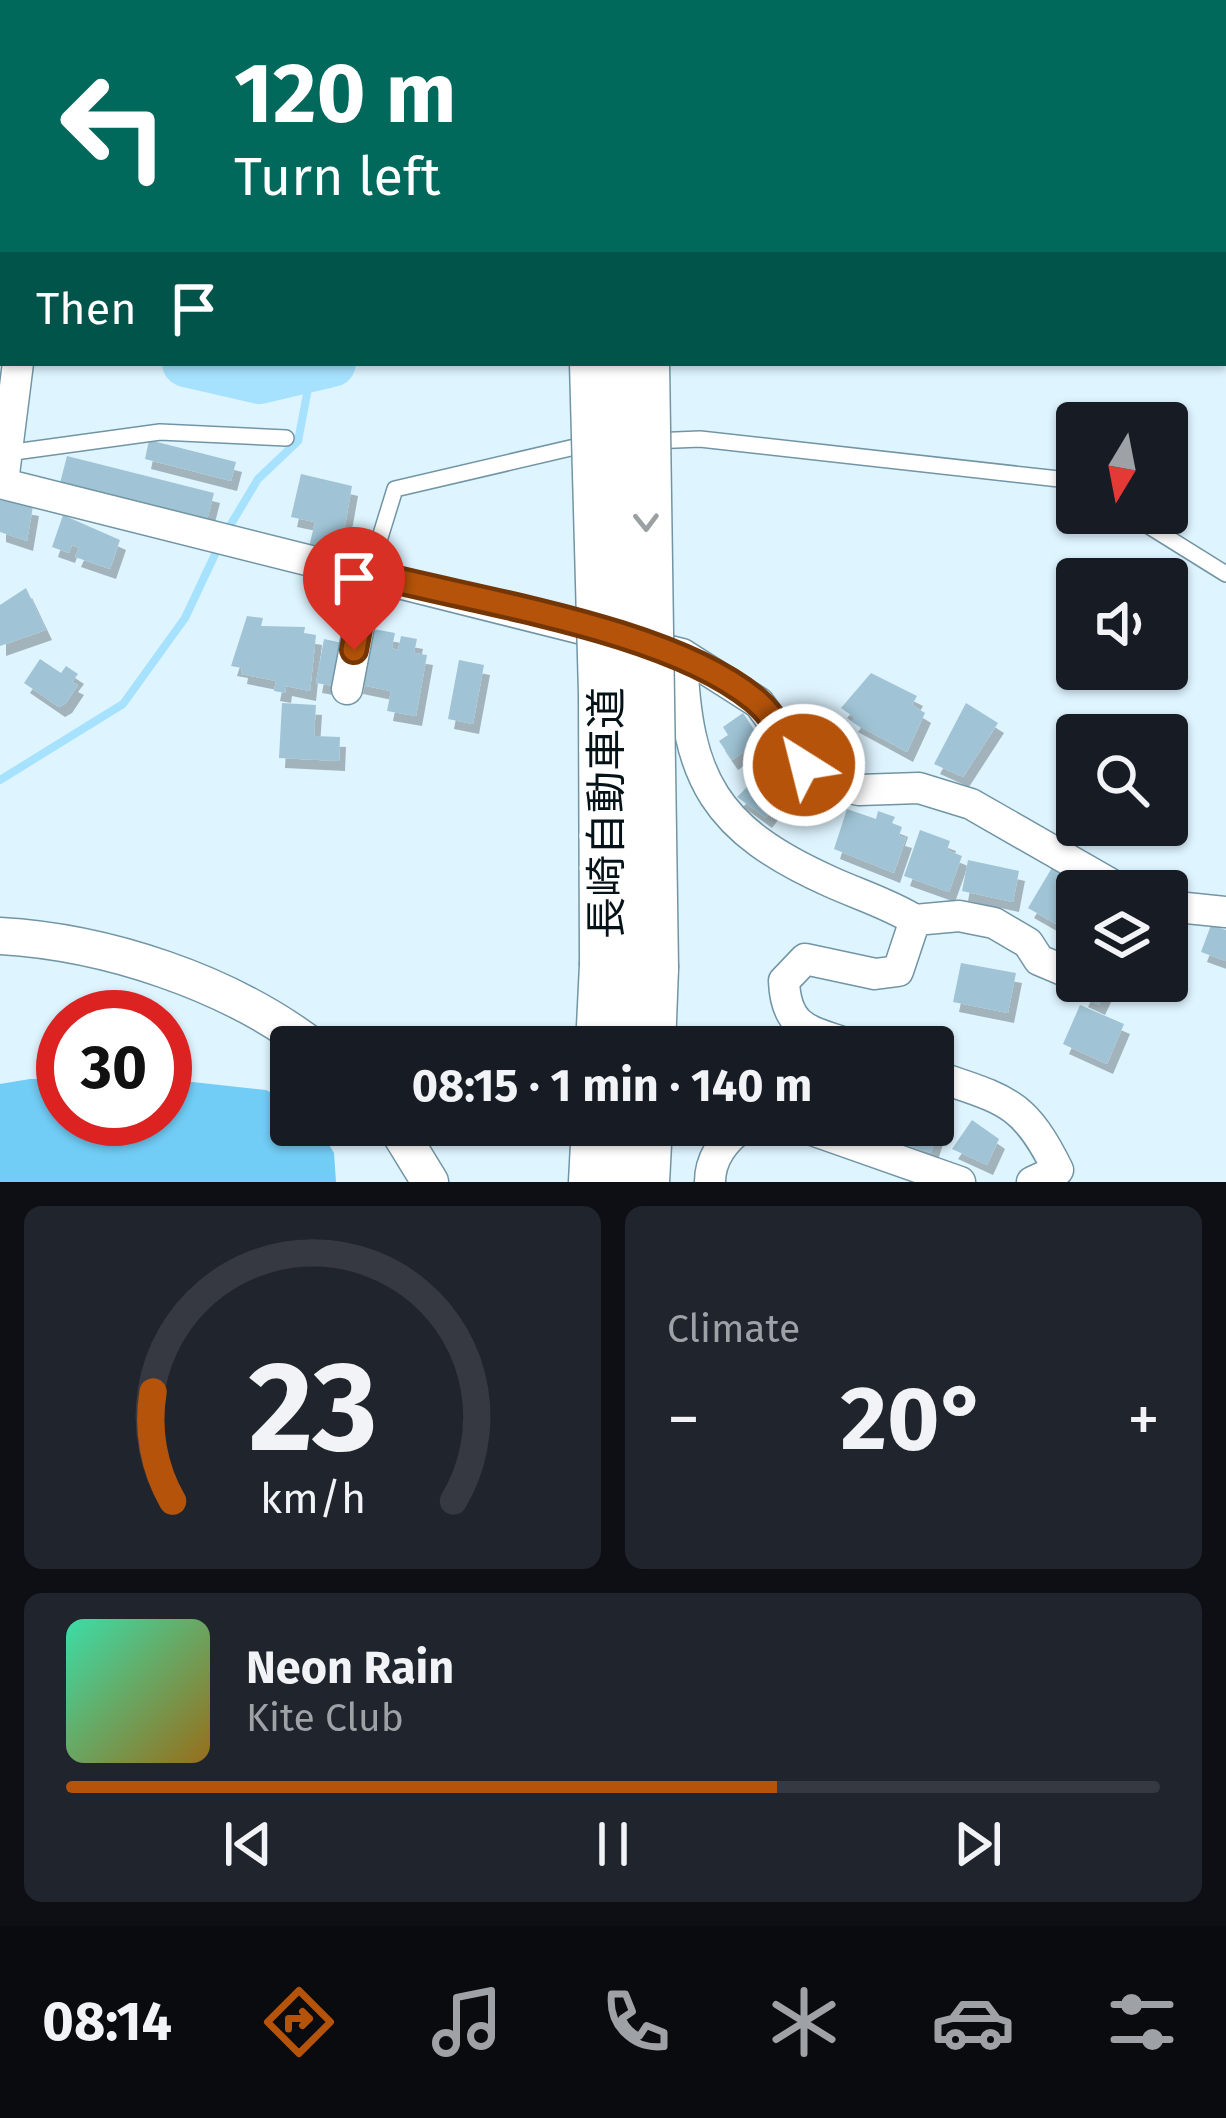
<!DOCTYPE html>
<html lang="en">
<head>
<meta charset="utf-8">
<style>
  :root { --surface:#171b24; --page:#20242c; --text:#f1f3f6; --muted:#9ea1a6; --line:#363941; --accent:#b45309 }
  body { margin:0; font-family:"Fira Sans","Noto Sans JP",sans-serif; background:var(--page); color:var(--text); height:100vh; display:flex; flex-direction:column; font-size:45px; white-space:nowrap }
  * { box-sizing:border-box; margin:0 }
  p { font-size:39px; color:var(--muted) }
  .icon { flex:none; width:66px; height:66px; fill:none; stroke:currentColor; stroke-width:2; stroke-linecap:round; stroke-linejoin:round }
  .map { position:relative; height:1182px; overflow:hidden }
  .sheet { display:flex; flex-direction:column; gap:24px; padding:24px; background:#0d0f14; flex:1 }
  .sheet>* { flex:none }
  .hud { position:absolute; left:0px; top:0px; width:1227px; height:366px; box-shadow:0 3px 9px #0004; background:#00695c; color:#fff; overflow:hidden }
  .needle { width:78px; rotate:190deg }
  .buttons { position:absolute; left:1056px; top:402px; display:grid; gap:24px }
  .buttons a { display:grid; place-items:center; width:132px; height:132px; border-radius:12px; background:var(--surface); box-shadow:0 3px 9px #0004; font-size:60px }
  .speed { position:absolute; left:36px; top:990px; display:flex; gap:24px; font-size:60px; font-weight:700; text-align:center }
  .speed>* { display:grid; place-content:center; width:156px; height:156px; border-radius:50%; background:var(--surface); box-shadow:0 3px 9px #0004; line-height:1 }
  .speed .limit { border:18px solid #d22; background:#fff; color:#111 }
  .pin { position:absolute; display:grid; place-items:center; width:102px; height:102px; color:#fff; margin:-123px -51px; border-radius:50% 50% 50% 0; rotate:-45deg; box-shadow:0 0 12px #0007 }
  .pin .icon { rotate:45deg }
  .me { position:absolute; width:132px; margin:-66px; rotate:324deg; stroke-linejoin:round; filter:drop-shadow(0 0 9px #0008) }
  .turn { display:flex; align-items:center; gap:42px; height:252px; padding:0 36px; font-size:54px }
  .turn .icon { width:156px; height:156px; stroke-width:2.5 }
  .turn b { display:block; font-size:84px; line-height:102px }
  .then { display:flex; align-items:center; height:114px; padding:0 36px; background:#0003; gap:24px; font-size:45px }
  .big { font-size:90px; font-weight:700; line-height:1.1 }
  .sheet .card { flex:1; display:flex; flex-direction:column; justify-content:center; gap:18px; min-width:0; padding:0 42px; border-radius:18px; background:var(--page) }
  .sheet .dial { align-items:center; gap:0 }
  .dial svg { height:312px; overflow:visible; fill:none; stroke:var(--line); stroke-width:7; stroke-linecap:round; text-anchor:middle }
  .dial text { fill:var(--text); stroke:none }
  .song { display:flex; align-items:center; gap:36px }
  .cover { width:144px; height:144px; border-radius:18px; background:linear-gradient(135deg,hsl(160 70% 55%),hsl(40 70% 35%)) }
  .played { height:12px; border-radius:6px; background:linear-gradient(90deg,var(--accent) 65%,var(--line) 65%) }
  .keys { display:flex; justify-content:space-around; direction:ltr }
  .heat { display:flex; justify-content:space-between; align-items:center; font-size:66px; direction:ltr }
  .sheet .tiles { flex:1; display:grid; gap:24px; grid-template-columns:1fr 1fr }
  .card:last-child { grid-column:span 2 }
  .trip { position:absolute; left:270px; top:1026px; width:684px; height:120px; border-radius:12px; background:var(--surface); box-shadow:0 3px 9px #0004; font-weight:700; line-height:120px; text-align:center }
  .menu { display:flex; height:192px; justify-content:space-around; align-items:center; background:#090b0e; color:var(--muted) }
  .menu .icon { width:84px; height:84px }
  .menu .current { color:var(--accent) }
  .menu b { font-size:54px; color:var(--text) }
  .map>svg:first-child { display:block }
</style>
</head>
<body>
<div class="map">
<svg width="1226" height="1182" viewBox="0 0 1226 1182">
  <defs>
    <filter id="shadow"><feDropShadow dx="6" dy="10" stdDeviation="0" flood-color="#0004"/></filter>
  </defs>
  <rect width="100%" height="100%" fill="#def4ff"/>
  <path fill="#72cdf6" d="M 30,1079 L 63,1079 L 63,1119 L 165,1119 L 165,1079 L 266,1090 L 291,1103 L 291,1125 L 317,1125 L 334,1153 L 336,1182 L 0,1182 L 0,1084 Z"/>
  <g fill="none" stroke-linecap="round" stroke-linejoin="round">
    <path stroke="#a6e2fe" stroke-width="8" d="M 225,534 L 258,479 L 298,441 L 312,368
      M 0,780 L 123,704 L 185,618 L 218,548"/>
    <path stroke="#a6e2fe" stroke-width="48" d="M 1224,233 L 1226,233
      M 0,323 L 3,323
      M 186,363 L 260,380 L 332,363"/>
  </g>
  <path fill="#a0c4d5" filter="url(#shadow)" d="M 149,440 L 236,462 L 231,481 L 145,459 Z
    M 67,456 L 214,493 L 206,524 L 59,487 Z
    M 301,474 L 352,486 L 340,554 L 309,547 L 315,522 L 291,517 Z
    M 0,500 L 33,506 L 27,541 L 0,532 Z
    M 63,515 L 120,540 L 110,569 L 75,557 L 79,548 L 72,545 L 69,553 L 52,547 Z
    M 26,588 L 46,630 L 0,646 L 0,605 Z
    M 247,616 L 263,618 L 261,626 L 305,627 L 304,633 L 316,635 L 310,691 L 286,686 L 285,693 L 274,691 L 276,681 L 241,674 L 242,668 L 231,666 Z
    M 368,628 L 395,633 L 392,648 L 398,650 L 401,636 L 417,639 L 414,653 L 427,655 L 416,716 L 387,711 L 391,691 L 357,684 Z
    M 324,639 L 347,644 L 339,687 L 316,683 Z
    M 40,659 L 61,673 L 66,666 L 78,674 L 72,682 L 78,685 L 66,703 L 59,707 L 24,683 Z
    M 459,660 L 484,665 L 473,724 L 448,719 Z
    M 871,673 L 917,696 L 912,705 L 925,713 L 907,752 L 852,722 L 855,718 L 841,708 Z
    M 282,703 L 316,705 L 314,736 L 340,737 L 339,761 L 279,758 Z
    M 966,703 L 998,723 L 963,777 L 934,764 Z
    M 743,713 L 761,740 L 732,760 L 719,741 L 728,735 L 723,727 Z
    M 774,758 L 795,780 L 766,818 L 737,797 L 755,779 L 751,775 Z
    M 847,809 L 876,819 L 878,811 L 895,817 L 892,823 L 902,827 L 899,836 L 906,838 L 894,873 L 834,849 Z
    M 920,830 L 950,841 L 947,850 L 962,856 L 949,892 L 904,876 Z
    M 968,860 L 1019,871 L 1013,902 L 962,891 Z
    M 1053,866 L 1078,887 L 1056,924 L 1028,908 Z
    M 1211,925 L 1226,930 L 1226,961 L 1201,952 Z
    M 961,963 L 1016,973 L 1008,1013 L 953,1002 Z
    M 1090,981 L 1108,986 L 1099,1005 L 1082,997 Z
    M 1080,1005 L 1124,1024 L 1107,1064 L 1063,1044 Z
    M 933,1119 L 941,1122 L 931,1153 L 889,1140 L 891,1134 L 880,1131 L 882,1125 L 933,1125 Z
    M 972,1120 L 999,1139 L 987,1165 L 952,1149 Z"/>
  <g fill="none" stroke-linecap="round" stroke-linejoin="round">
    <g stroke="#7295a5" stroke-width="18">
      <path id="service" d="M 658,0 L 658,3
        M 33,3 L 33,0
        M 652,441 L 700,439 L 1077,481
        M 7,453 L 160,432 L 286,438
        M 1128,513 L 1226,574
        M 369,573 L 395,489 L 592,443"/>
    </g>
    <g stroke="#7295a5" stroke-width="33">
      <path id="minor" d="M 1003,0 L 1008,3
        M 1224,126 L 1226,127
        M 0,302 L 3,302
        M 3,482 L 18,363
        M 0,483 L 682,654 L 759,703 L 804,765 L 827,783 L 859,790 L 919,788 L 971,804 L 1123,891
        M 682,654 C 686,780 715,830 831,882 C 860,895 889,904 915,920 L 898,971 L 875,974 L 805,959 L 784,981 C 786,1033 814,1031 857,1047
        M 347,689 L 369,573
        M 1167,906 L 1226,912
        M 915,920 L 959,916 L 994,923 L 1028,943 L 1039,960 L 1077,976
        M 933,1075 C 1004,1100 1023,1099 1058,1170 L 1032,1182
        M 798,1125 L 960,1182
        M 710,1182 C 710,1157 725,1139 745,1125"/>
    </g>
    <g stroke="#7295a5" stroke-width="39">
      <path id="tertiary" d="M 0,936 C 106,942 228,982 313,1047
        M 395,1125 L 430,1182"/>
    </g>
    <g stroke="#7295a5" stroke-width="57">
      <path id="motorway" d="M 575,0 L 575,3
        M 619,0 L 619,3
        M 603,1047 L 607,965
        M 648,1047 L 651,968
        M 596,1182 L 599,1125
        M 642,1182 L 645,1125"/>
    </g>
    <use href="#service" stroke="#fff" stroke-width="15"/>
    <use href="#minor" stroke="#fff" stroke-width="30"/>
    <use href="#tertiary" stroke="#fff" stroke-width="36"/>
    <use href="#motorway" stroke="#fff" stroke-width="54"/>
    <g stroke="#7295a5" stroke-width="57" stroke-linecap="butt">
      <path id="motorway-bridge" d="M 597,363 L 606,693 L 607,965
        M 642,363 L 651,968"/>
    </g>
    <use href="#motorway-bridge" stroke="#fff" stroke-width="54"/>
  </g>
  <defs><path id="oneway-chevron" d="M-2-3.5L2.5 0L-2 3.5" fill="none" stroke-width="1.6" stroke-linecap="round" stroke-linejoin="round" transform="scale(3)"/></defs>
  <use stroke="#9ba0a3" href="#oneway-chevron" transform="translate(646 522) rotate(89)"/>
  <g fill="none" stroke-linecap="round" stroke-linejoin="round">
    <g stroke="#753606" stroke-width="30">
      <path id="route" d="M 354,650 L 369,573 C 478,602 669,629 754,699 C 774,715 789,744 804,765"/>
    </g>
    <use href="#route" stroke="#b45309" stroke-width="21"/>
  </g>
  <g text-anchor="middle" stroke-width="12" stroke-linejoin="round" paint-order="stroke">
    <g font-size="42" fill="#051218" stroke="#fff">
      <text transform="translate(606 813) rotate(-90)" y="15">長崎自動車道</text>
    </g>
  </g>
</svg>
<div class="buttons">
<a><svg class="needle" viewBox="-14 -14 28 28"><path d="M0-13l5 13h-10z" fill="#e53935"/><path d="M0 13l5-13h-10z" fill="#9ea1a6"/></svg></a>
<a><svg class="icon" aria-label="sound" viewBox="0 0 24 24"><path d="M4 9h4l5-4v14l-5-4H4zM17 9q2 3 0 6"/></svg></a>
<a><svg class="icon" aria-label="search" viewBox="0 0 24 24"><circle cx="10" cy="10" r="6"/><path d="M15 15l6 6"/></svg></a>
<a><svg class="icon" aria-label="layers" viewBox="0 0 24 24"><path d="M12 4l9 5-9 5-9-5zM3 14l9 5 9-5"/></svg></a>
</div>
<div class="speed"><div class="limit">30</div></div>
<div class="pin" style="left:354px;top:650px;background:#d93025"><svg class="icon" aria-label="arrive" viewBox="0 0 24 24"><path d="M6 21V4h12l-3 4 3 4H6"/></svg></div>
<svg class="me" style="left:804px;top:765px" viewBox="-20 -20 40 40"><circle r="17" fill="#b45309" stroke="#fff" stroke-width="3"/><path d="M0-11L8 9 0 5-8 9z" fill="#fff"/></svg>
<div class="trip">08:15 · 1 min · 140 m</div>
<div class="hud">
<div class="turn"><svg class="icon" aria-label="left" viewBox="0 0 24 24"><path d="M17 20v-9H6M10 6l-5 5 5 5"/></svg><div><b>120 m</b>Turn left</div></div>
<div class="then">Then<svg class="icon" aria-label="arrive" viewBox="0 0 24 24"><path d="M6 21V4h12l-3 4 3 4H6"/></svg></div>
</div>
</div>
<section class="sheet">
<div class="tiles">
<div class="card dial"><svg viewBox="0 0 100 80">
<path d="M14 69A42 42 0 1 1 86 69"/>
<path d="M14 69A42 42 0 0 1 9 41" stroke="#b45309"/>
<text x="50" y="56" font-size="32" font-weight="700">23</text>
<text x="50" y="72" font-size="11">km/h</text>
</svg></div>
<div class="card"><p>Climate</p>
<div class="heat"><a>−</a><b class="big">20°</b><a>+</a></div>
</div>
<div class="card">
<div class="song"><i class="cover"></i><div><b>Neon Rain</b><p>Kite Club</p></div></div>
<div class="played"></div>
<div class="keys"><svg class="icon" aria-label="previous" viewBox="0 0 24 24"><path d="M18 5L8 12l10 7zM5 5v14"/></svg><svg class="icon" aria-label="pause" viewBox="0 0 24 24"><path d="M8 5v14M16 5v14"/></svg><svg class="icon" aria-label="next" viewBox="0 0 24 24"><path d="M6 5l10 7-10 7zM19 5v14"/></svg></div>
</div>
</div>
</section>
<nav class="menu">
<b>08:14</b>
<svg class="icon current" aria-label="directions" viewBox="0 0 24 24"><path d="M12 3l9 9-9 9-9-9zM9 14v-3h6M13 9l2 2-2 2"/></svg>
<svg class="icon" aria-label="music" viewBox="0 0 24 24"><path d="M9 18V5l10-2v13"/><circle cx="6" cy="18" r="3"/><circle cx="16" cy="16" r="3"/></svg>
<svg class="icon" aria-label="phone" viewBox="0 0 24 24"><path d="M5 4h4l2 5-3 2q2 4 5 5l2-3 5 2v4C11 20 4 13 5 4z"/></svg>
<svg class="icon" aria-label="climate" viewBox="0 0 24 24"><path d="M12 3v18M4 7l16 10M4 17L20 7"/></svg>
<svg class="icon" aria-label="car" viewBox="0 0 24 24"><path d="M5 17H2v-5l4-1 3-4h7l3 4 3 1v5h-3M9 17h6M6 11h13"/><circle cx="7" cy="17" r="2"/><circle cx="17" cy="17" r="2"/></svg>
<svg class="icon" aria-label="filters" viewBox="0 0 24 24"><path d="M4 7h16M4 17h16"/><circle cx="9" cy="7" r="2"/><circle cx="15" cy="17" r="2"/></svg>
</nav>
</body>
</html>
